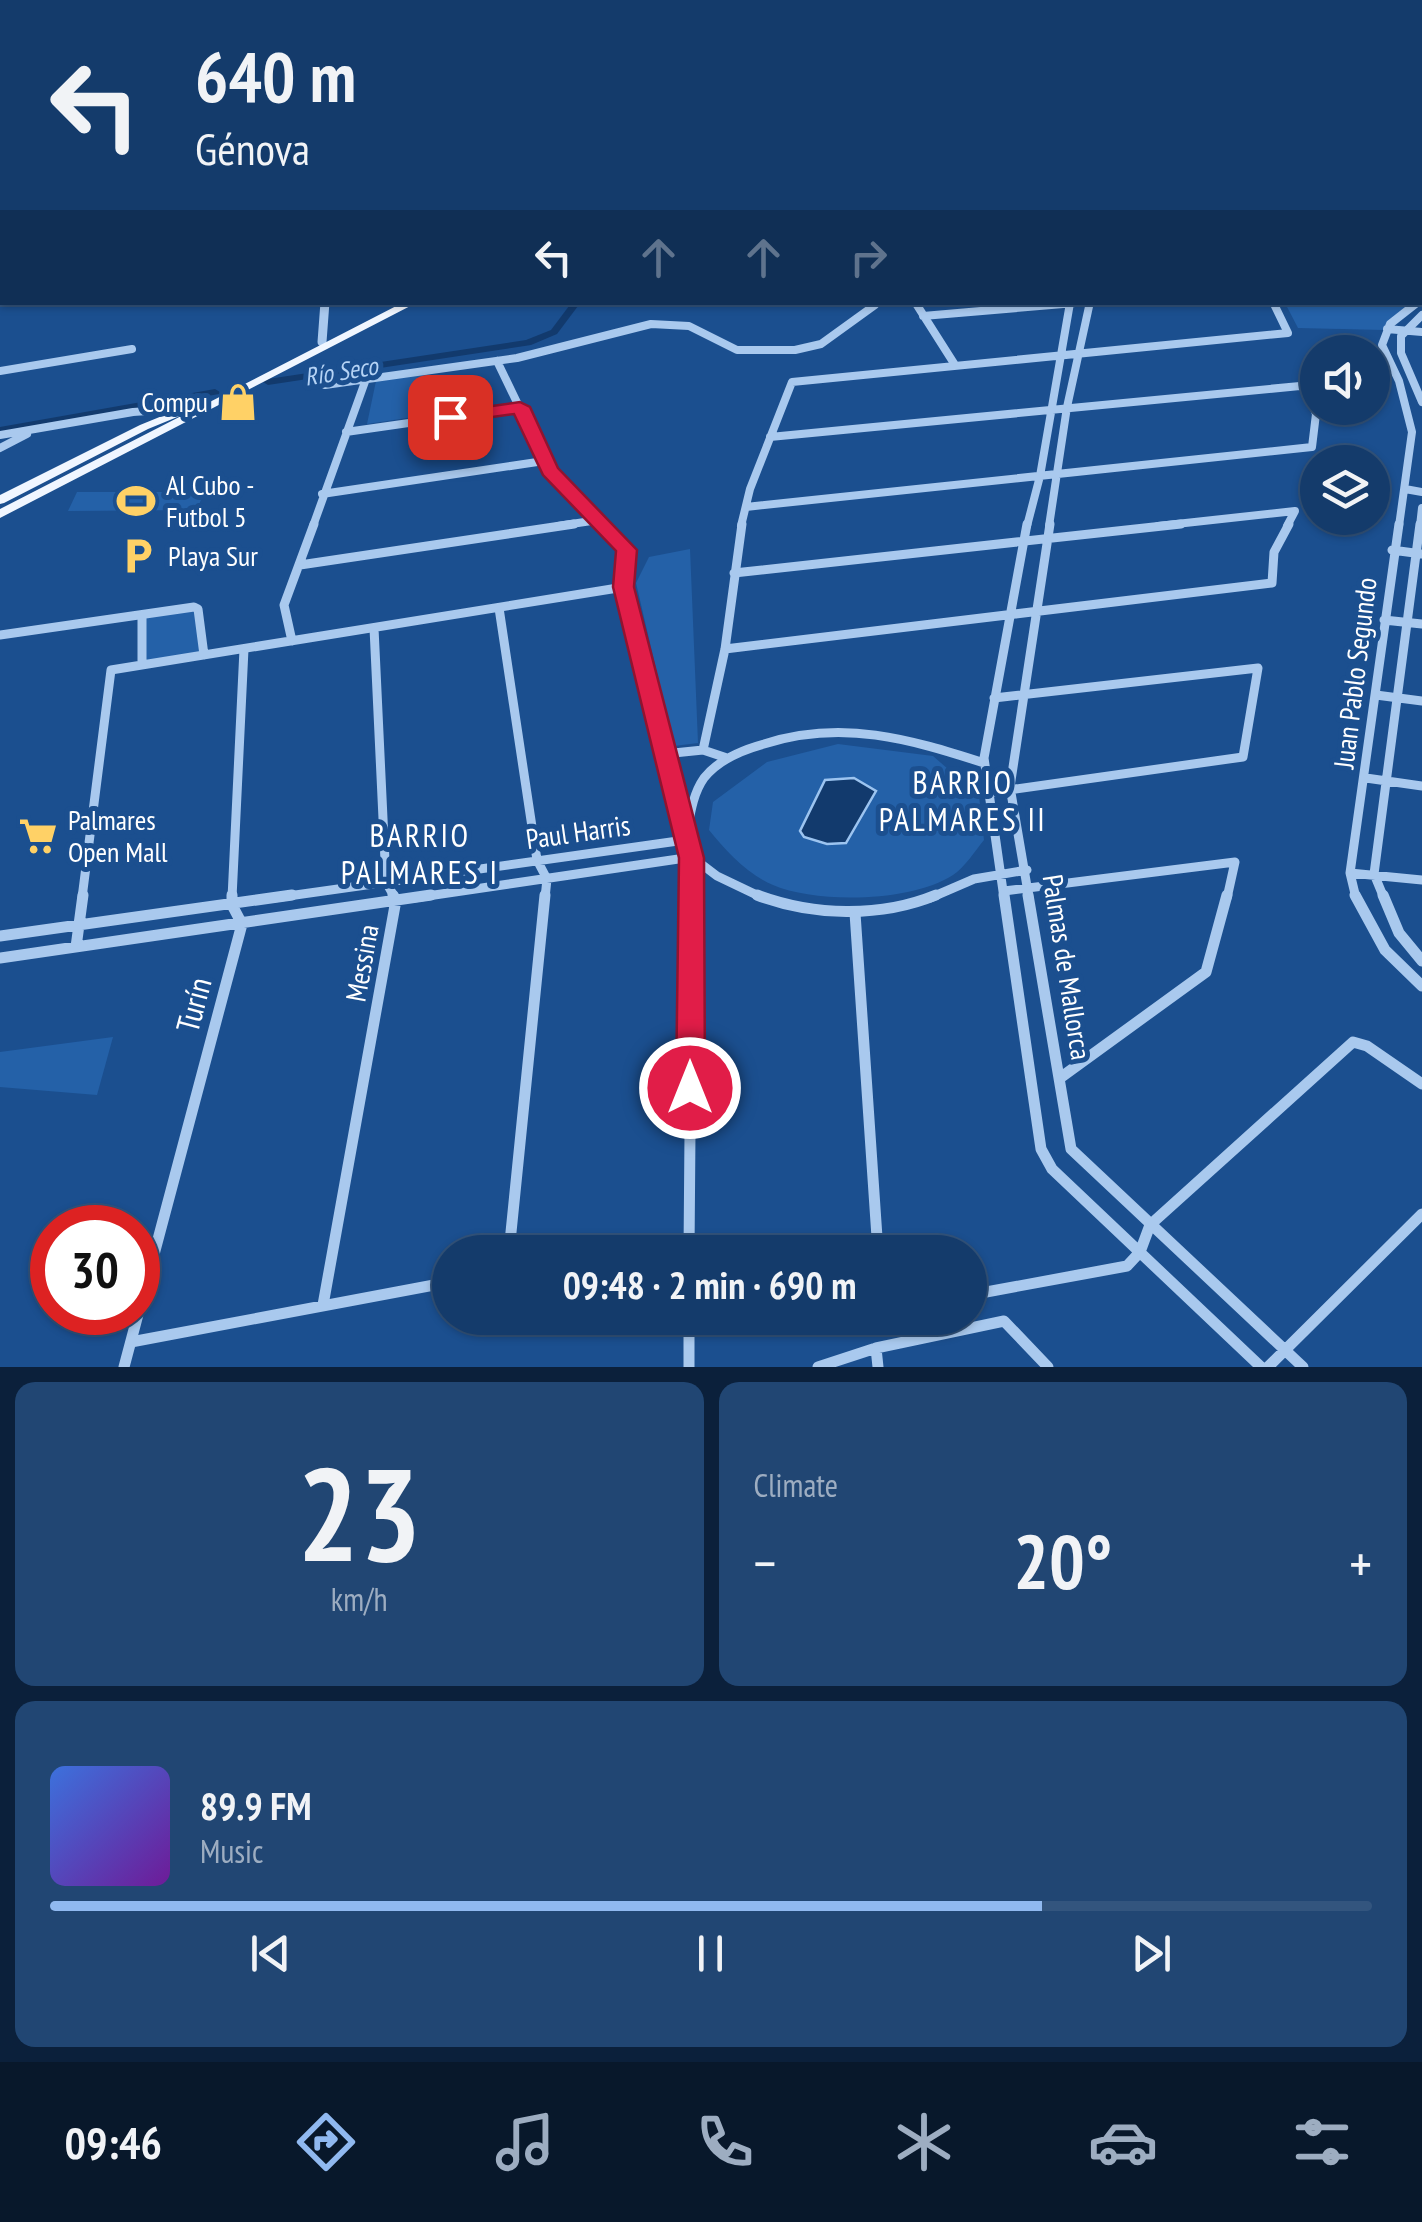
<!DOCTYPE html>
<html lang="en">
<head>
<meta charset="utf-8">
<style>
  :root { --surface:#143b6b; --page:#214673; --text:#f1f3f6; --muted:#9dadc1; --line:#33557e; --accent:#90b9f0 }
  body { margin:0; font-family:"PT Sans Narrow",sans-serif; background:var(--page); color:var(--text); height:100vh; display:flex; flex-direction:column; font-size:38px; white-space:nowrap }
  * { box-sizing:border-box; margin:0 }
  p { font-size:32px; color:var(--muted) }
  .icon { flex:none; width:55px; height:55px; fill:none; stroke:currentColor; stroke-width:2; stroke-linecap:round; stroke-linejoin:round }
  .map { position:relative; height:1367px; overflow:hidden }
  .side { display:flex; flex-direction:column; gap:15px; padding:15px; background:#0b203b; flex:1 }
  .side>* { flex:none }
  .hud { position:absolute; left:0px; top:0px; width:1422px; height:305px; box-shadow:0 2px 8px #0004,0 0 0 2px var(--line); background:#143b6b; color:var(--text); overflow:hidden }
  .fabs { position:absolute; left:1300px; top:335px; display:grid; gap:20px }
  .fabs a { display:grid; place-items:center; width:90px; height:90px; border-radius:50%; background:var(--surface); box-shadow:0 2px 8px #0004,0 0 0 2px var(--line); font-size:50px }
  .speed { position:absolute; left:30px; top:1205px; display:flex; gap:20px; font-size:50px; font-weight:700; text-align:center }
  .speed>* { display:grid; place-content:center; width:130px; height:130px; border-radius:50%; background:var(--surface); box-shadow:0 2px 8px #0004,0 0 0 2px var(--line); line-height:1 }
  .speed .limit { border:15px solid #d22; background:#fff; color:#111 }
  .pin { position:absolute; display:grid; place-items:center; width:85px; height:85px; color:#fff; margin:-42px; border-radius:20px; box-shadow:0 5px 15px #0006 }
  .me { position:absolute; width:110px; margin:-55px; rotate:0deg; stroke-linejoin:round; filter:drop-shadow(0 0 8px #0008) }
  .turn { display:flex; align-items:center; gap:35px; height:210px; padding:0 30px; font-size:45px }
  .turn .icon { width:130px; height:130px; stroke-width:2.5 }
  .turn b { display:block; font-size:70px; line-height:85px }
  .lanes { display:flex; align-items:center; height:95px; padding:0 30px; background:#0003; justify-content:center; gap:50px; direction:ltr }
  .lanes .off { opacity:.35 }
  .big { font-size:75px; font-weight:800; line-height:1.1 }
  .side .tile { flex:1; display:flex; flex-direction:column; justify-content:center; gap:15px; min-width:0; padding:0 35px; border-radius:20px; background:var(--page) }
  .side .dial { align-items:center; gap:0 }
  .dial b { font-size:130px; line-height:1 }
  .song { display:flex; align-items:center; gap:30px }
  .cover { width:120px; height:120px; border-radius:15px; background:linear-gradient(135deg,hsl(220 70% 55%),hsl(280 70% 35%)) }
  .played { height:10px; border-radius:5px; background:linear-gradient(90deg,var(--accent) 75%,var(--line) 75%) }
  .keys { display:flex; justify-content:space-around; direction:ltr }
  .heat { display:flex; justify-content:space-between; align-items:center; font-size:55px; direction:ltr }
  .side .tiles { flex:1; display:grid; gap:15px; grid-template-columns:1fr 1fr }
  .tile:last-child { grid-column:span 2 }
  .trip { position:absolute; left:432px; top:1235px; width:555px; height:100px; border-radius:50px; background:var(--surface); box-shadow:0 2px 8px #0004,0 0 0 2px var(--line); font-weight:800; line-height:100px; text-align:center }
  .menu { display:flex; height:160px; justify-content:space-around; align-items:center; background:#08182b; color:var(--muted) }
  .menu .icon { width:70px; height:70px }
  .menu .on { color:var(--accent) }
  .menu b { font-size:45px; color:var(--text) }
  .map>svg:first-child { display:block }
</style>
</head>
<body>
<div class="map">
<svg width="1422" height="1367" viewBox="0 0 1422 1367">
  <rect width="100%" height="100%" fill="#1b4f8f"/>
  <path fill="#2461a8" d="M 1285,303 L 1417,303 L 1384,330 L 1298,328 Z
    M 427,374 L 440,413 L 367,424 L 376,381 Z
    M 77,492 L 204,492 L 197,510 L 68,511 Z
    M 690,549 L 698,743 L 674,746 L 636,583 L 649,557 Z
    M 194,607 L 204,655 L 142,665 L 142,615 Z
    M 838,744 L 933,756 L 979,796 L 984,840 C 975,851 965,867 953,875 C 912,902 817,904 773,885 C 747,874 726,851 709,830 L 713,802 L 767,762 Z
    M 113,1037 L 97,1095 L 0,1087 L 0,1052 Z"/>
  <path fill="#123a6d" stroke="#9cc4f0" stroke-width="2.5" d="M 854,778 L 876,791 L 846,843 L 827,844 L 804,837 L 800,831 L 825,780 Z"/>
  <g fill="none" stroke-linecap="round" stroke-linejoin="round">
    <path fill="#123a6d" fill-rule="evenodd" d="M 604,0 L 610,0 L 612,2 L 605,2 Z
      M 572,302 L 581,302 L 557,334 L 531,345 L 268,385 L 263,382 L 268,379 L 526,340 L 551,330 Z
      M 215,389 L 220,392 L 219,394 L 0,433 L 0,427 Z"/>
    <path stroke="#8da7c7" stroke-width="78" d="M 1310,2 L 1313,0"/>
    <path stroke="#a9c9ee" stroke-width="5" d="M 259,2 L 275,1
      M 354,2 L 359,0"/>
    <path stroke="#a9c9ee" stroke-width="8" d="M 915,302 L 955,365
      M 1422,315 L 1401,336 L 1401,353 L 1422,402
      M 923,316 L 1075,303
      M 1387,329 L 1422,332
      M 497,361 L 550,471 L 604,526
      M 0,371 L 132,349
      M 325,385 L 517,358 L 651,324 L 689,326 L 737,350 L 795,350 L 821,344 L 875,305
      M 346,432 L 520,407
      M 0,435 L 133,412 L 190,408
      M 0,448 L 27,434
      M 1405,489 L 1422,492
      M 322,494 L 544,461
      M 746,507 L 1312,447 L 1316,414 L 1306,387 L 1300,386 L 770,437
      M 313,526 L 366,379
      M 558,526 L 598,520
      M 741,526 L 750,489 L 792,382 L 1288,333 L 1273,302
      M 1027,526 L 1040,476 L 1070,303
      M 1049,526 L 1067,407 L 1090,302
      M 1158,526 L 1295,511 L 1287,526
      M 1399,526 L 1412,432 L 1399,381 L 1382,345 L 1390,324 L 1418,302
      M 1420,526 L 1422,508"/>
    <path stroke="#a9c9ee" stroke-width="9" d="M 601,524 L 627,550 L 624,587 L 692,857 L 692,898
      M 1392,550 L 1422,554
      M 300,565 L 574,524
      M 734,573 L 1181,524
      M 499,608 L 537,860 L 547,879 L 545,898
      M 142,615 L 142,665
      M 1384,620 L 1422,624
      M 374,628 L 386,882 L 395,898
      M 0,635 L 194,607 L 198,609 L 204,655
      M 292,641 L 284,605 L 314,524
      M 725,649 L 1272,583 L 1274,552 L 1289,524
      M 1376,695 L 1422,701
      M 664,754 L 703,750
      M 727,758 L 703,750 L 725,649 L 742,524
      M 1366,778 L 1422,786
      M 987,793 L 1243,757 L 1258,668 L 994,698
      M 686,837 C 690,817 692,795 704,778 C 719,759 742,750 764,744 C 842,719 910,739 984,763
      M 1350,873 L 1422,880
      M 1004,891 L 1235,862 L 1227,898
      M 82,898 L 111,670 L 624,587
      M 232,898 L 244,649
      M 274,898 L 685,840
      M 414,898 L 692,857 L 717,876 L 763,898
      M 930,898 L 974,879 L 1027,870
      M 1004,898 L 984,758 L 1027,524
      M 1029,898 L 1010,787 L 1050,524
      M 1356,898 L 1350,873 L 1399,524
      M 1384,898 L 1374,874 L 1420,524"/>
    <path stroke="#a9c9ee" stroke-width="11" d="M 757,895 C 813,916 880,918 936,895
      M 1004,895 L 1041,1149 L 1052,1169 L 1261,1367
      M 1028,895 L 1071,1149 L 1303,1367
      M 1355,895 L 1385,950 L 1422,986
      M 1383,895 L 1399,933 L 1422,961
      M 855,913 L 878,1252
      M 0,936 L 292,895
      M 76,947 L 83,895
      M 0,958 L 431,895
      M 1060,1078 L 1206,972 L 1227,895
      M 509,1252 L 545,895
      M 626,1252 L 689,1242 L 723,1252
      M 689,1252 L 692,895
      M 970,1295 L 1127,1266 L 1140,1252 L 1150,1225 L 1353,1042 L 1367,1046 L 1422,1084
      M 323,1305 L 396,900 L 393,895
      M 689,1318 L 689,1367
      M 131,1342 L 450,1282
      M 876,1348 L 878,1367
      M 124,1367 L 242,924 L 232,905 L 232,895
      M 818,1367 L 876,1348 L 1004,1321 L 1048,1367
      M 1268,1367 L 1422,1214"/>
    <path stroke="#a9c9ee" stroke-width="8" d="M 849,2 L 889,0"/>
    <path stroke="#a9c9ee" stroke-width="9" d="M 322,342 L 325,302"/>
    <path fill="#f0f6ff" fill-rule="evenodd" d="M 990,0 L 1002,0 L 998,2 L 988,2 Z
      M 1009,0 L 1020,0 L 1017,2 L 1007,2 Z
      M 404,302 L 418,302 L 0,518 L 0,509 L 187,413 L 148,429 L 4,503 L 0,504 L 0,495 L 140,425 L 189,405 L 197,405 L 198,408 Z"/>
    <path fill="#f8faff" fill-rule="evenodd" d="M 0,79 L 2,79 L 2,85 L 0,85 Z
      M 2,97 L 2,103 L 0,104 L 0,98 Z
      M 1420,212 L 1422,212 L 1422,218 L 1420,218 Z
      M 1420,233 L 1422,233 L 1422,239 L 1420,239 Z"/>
  </g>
  <path fill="#e11d48" stroke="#92132f" stroke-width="2.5" d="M 520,402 L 530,407 L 558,468 L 637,550 L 634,587 L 704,858 L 705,1088 L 700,1096 L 690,1099 L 680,1096 L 676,1088 L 679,858 L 613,587 L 616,551 L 543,475 L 514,414 L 450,423 L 441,417 L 450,412 Z"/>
  <defs>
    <g id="shop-bare" transform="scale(3)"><path d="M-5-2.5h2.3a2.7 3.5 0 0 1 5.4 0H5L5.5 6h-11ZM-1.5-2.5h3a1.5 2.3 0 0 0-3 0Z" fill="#ffd166" stroke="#1b4f8f" stroke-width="2.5" paint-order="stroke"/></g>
    <g id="stadium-bare" transform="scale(3)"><path d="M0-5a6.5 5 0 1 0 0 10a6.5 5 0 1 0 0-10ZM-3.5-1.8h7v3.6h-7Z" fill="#ffd166" stroke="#1b4f8f" stroke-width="2.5" paint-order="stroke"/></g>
    <g id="parking-bare" transform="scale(3)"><path d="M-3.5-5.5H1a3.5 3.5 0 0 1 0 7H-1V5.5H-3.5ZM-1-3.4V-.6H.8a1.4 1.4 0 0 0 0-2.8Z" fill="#ffd166" stroke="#1b4f8f" stroke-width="2.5" paint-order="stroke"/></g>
    <g id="supermarket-bare" transform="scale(3)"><path d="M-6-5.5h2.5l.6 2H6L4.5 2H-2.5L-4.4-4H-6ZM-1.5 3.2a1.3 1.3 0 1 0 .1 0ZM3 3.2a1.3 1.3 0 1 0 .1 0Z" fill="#ffd166" stroke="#1b4f8f" stroke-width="2.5" paint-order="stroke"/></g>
  </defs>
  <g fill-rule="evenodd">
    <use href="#shop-bare" x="238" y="402"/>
    <use href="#stadium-bare" x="136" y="501"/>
    <use href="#parking-bare" x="138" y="556"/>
    <use href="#supermarket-bare" x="38" y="836"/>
  </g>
  <g text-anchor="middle" stroke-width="10" stroke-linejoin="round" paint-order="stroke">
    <g font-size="25" font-style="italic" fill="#b5d3f5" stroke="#1b4f8f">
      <text transform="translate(341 371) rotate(-9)" y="9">Río Seco</text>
    </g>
    <g font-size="28" fill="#fff" stroke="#1b4f8f" text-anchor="start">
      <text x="208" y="412" text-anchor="end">Compu</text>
      <text x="166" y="495">Al Cubo -<tspan x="166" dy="32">Futbol 5</tspan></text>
      <text x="168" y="566">Playa Sur</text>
      <text x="68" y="830">Palmares<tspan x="68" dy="32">Open Mall</tspan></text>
    </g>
    <g font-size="28" fill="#fff" stroke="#1b4f8f">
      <text transform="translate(1355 673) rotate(-83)" y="10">Juan Pablo Segundo</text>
      <text transform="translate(578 832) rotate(-8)" y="10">Paul Harris</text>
      <text transform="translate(362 963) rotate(-80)" y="10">Messina</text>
      <text transform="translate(1067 967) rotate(81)" y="10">Palmas de Mallorca</text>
    </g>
    <g font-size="32" letter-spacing="2.5" fill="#fff" stroke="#1b4f8f">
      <text x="963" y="794">BARRIO<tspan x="963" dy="37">PALMARES II</tspan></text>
      <text x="420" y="847">BARRIO<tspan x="420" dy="37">PALMARES I</tspan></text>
    </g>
    <g font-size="32" fill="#fff" stroke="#1b4f8f">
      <text transform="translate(194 1005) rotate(-75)" y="11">Turín</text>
    </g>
  </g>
</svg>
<div class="fabs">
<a><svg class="icon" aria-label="sound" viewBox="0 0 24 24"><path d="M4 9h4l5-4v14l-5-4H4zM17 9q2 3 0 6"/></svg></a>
<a><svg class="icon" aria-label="layers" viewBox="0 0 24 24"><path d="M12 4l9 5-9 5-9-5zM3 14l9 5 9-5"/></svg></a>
</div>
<div class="speed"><div class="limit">30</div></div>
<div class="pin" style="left:450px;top:417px;background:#d93025"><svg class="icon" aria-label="arrive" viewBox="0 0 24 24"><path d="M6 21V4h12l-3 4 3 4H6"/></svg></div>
<svg class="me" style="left:690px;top:1088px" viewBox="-20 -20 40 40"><circle r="17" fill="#e11d48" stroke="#fff" stroke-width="3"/><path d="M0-11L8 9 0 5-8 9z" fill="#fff"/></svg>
<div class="trip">09:48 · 2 min · 690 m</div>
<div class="hud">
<div class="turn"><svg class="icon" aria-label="left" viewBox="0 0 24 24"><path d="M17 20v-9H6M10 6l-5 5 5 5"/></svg><div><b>640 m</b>Génova</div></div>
<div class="lanes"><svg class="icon" aria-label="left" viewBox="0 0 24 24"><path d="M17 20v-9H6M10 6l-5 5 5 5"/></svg><svg class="icon off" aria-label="ahead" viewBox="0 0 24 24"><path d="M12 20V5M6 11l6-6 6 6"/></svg><svg class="icon off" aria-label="ahead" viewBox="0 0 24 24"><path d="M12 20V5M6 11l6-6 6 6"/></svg><svg class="icon off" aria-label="right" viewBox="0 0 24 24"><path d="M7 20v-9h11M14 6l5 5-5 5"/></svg></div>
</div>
</div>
<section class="side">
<div class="tiles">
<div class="tile dial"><b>23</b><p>km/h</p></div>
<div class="tile"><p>Climate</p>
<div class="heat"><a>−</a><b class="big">20°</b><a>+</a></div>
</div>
<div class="tile">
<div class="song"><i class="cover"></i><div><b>89.9 FM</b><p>Music</p></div></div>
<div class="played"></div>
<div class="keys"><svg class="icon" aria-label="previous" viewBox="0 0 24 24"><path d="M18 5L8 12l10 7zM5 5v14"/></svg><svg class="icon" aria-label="pause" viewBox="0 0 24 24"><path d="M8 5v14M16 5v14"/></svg><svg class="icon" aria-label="next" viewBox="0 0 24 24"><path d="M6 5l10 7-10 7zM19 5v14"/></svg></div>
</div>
</div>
</section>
<nav class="menu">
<b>09:46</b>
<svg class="icon on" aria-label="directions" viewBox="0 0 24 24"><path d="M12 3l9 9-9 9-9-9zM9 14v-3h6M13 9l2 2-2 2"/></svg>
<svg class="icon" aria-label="music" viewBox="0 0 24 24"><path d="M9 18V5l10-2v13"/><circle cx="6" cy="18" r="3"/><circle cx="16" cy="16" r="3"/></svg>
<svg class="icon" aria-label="phone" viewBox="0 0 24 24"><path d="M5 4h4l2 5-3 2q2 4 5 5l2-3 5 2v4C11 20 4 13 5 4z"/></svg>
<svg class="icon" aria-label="climate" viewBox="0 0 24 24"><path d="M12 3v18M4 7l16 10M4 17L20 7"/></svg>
<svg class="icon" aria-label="car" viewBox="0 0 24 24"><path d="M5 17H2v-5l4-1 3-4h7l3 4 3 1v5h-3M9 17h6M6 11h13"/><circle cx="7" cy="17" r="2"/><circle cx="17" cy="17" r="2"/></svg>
<svg class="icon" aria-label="filters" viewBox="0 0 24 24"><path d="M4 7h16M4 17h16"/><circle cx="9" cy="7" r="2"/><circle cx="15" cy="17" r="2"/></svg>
</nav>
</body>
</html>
